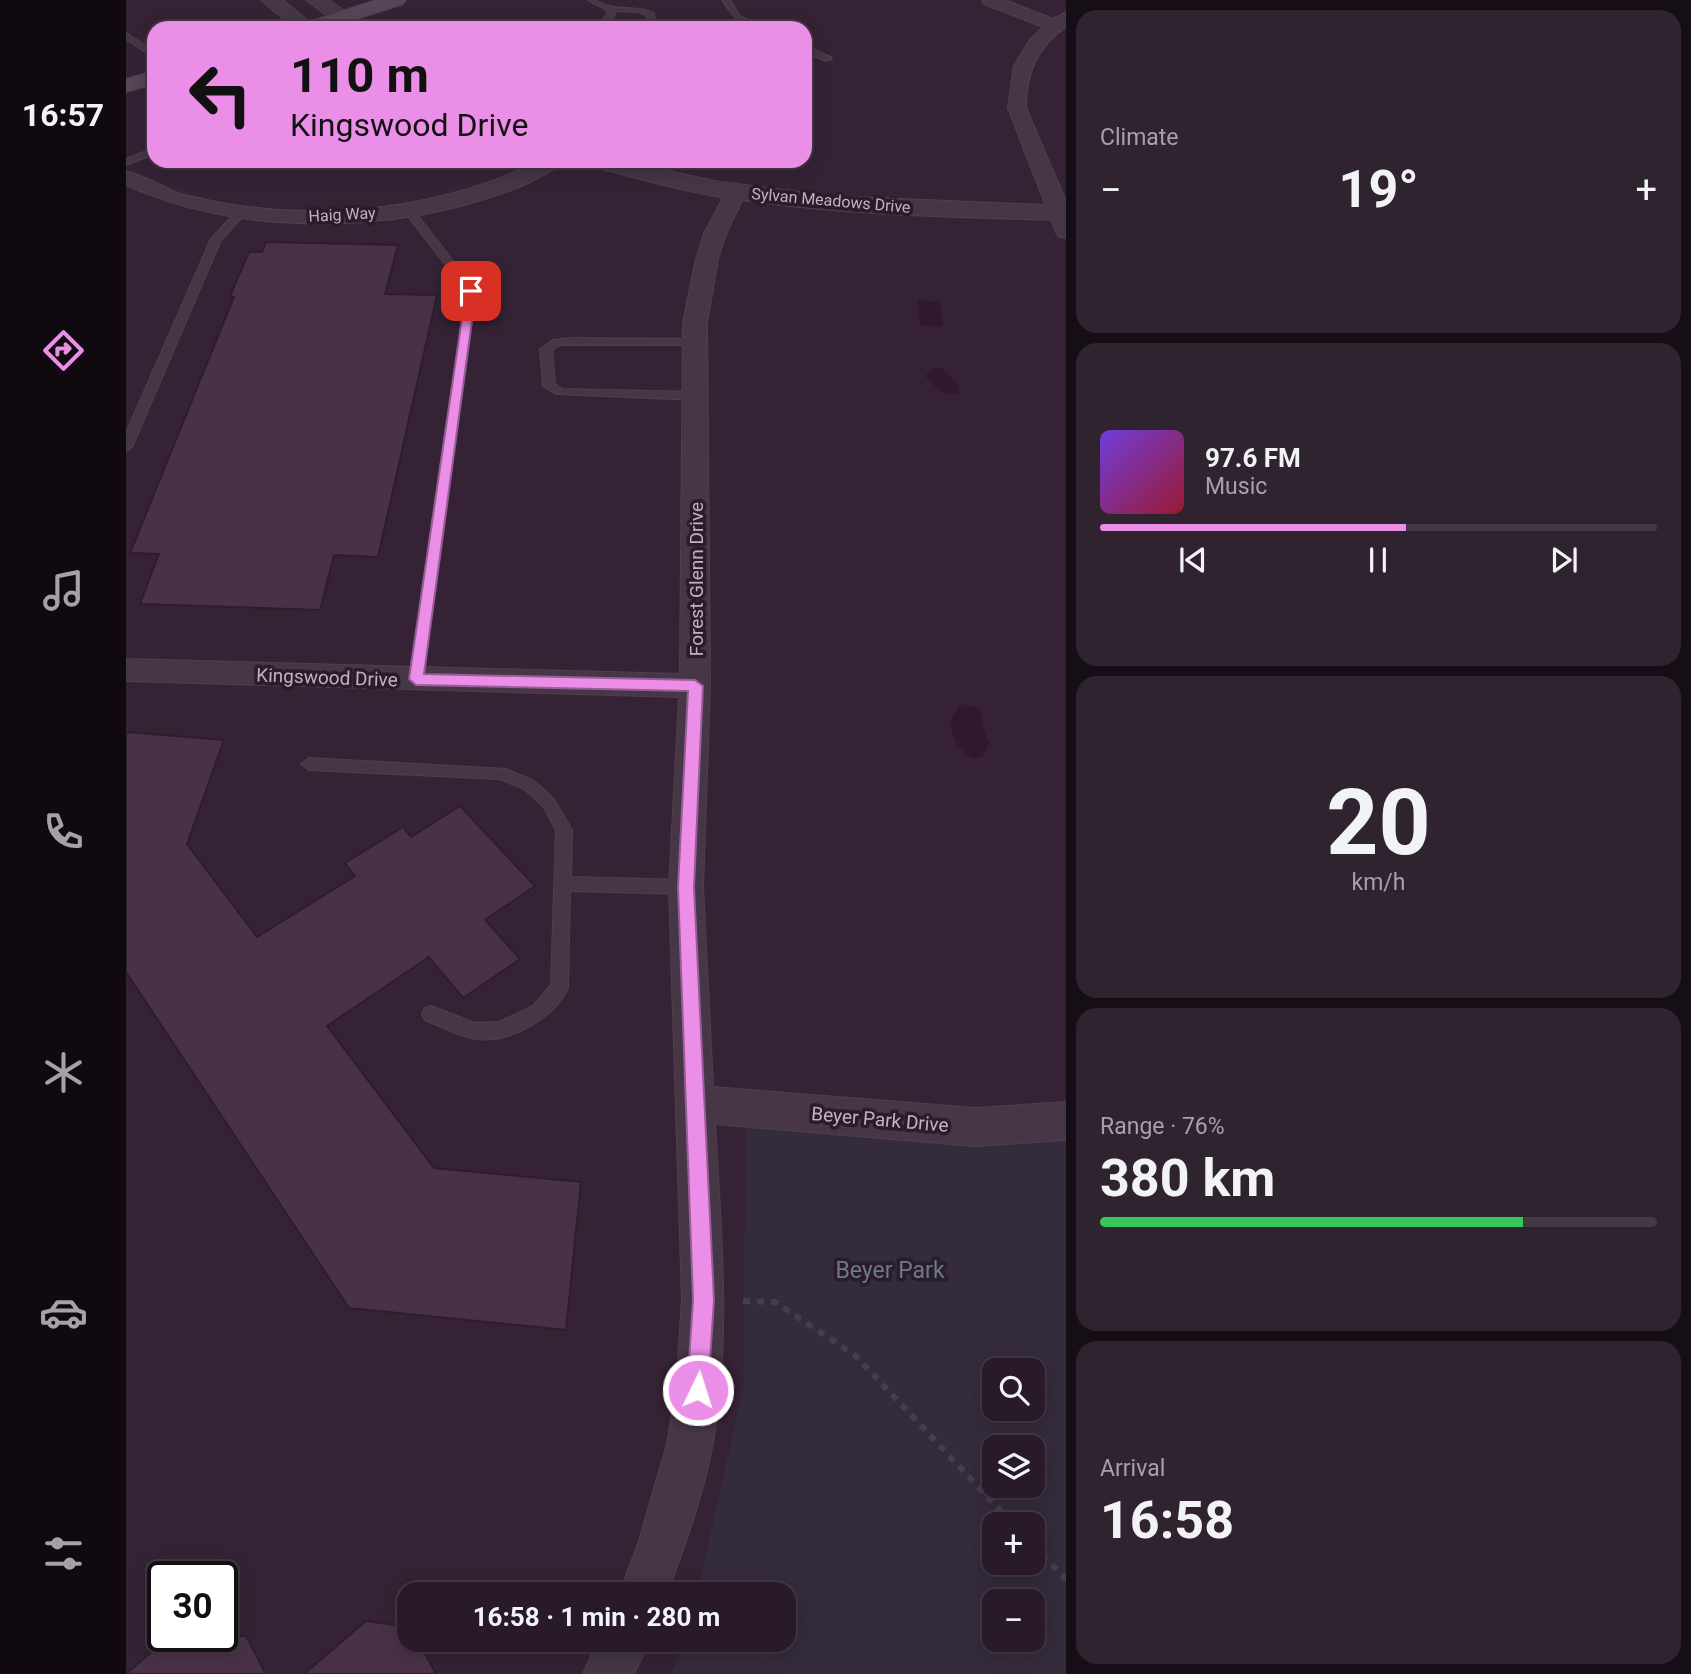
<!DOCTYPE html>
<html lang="en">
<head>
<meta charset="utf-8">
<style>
  :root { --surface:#281a28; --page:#302330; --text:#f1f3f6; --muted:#a5a1a8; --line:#443845; --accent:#ea8ee7 }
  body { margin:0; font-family:Roboto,sans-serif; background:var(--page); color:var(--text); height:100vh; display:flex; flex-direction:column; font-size:26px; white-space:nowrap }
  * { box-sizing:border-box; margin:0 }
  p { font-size:23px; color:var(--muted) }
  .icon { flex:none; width:38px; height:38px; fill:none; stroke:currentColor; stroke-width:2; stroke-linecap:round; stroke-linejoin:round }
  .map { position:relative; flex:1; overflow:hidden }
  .details { display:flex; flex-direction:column; gap:10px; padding:10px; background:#160e16; width:625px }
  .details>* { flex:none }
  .guide { position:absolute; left:21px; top:21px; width:665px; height:147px; border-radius:21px; box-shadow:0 4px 18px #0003,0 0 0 2px var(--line); background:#ea8ee7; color:#111; overflow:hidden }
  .fabs { position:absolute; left:856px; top:1358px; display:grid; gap:14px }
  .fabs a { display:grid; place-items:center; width:63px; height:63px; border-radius:14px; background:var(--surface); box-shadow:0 4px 18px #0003,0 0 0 2px var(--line); font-size:35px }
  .speed { position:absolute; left:21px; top:1561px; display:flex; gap:14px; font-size:35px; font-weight:700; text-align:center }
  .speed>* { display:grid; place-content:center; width:91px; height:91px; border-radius:50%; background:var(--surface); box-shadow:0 4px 18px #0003,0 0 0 2px var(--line); line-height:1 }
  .speed .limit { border:4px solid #111; border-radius:10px; background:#fff; color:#111 }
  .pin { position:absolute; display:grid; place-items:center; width:60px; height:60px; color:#fff; margin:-30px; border-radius:14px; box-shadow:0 4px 10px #0006 }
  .me { position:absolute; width:77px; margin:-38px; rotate:4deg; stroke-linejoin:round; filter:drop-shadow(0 0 5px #0008) }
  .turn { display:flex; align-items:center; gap:24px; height:147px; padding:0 28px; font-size:32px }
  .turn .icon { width:91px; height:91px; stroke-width:2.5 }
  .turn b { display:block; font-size:49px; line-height:60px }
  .big { font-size:52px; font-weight:700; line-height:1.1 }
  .details .card { flex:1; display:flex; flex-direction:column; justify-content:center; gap:10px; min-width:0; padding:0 24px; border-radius:21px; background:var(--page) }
  .details .dial { align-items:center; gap:0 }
  .dial b { font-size:91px; line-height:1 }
  .song { display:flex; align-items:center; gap:21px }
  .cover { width:84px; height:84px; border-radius:10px; background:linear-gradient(135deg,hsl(260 70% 55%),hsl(350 70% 35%)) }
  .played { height:7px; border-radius:4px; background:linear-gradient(90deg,var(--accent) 55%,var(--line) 55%) }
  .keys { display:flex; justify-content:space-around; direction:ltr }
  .heat { display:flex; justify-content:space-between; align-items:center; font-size:38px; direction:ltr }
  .charge { height:10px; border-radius:5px; background:linear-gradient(90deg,#34c759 76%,var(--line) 0) }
  .trip { position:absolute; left:271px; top:1582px; width:399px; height:70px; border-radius:21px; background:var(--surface); box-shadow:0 4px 18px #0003,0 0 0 2px var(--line); font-weight:700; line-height:70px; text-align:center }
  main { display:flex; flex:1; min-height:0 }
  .tab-bar { display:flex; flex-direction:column; width:126px; justify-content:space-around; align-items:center; background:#100a10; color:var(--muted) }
  .tab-bar .icon { width:49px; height:49px }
  .tab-bar .current { color:var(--accent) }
  .tab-bar b { font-size:32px; color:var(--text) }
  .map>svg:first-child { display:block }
</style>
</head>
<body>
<main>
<nav class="tab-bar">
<b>16:57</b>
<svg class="icon current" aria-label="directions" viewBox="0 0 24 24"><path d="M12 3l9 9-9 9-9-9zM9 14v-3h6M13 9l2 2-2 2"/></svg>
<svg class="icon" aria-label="music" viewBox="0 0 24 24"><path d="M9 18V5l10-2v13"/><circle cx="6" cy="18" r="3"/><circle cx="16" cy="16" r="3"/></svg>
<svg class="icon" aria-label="phone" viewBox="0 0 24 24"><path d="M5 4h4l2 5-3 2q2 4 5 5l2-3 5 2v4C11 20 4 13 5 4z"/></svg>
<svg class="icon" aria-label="climate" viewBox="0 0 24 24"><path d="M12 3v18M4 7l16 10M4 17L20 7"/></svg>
<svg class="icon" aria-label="car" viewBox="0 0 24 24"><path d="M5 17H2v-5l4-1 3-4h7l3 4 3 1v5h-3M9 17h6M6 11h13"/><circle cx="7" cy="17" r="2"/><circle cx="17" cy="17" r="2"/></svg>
<svg class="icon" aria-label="filters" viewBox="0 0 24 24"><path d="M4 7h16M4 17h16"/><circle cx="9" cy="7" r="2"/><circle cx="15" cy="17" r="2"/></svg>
</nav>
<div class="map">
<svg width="941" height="1674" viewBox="0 0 941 1674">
  <rect width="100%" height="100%" fill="#352335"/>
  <path fill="#342b3c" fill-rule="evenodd" d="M 620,1101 L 940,1125 L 940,1674 L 544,1674 L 561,1640 L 658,1640 L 658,1594 L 571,1594 L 617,1388 ZM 868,1370 L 906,1370 L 906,1409 L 868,1409 ZM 868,1447 L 906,1447 L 906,1486 L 868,1486 ZM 868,1524 L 906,1524 L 906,1563 L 868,1563 ZM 868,1601 L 906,1601 L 906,1640 L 868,1640 Z"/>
  <path fill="#311831" d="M 792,300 L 814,302 L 817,327 L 794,325 Z
    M 817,368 L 833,387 L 833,392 C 817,399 810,386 799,376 L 806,369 Z
    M 834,704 L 852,708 C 859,718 854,727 864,742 L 856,757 L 848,758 C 832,752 824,734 825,718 Z"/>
  <path fill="#493249" stroke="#2d1e2d" stroke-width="2" d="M 140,242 L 272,245 L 259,294 L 311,295 L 252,557 L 208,555 L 194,610 L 14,604 L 33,554 L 4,553 L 108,297 L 104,296 L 123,252 L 136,252 Z
    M 0,732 L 98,740 L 61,844 L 131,937 L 229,876 L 219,863 L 277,827 L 285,837 L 334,806 L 409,886 L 359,920 L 394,959 L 337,998 L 303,957 L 201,1026 L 308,1168 L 455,1182 L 440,1330 L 223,1308 L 0,972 Z
    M 240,1621 L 284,1627 L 284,1640 L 292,1640 L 310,1674 L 178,1674 Z
    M 44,1636 L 120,1636 L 140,1674 L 0,1674 Z"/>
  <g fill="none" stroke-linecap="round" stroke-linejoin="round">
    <g stroke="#4f3f4f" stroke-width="2">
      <path id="service" d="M 462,0 C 471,0 475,3 483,6 C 499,10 513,6 528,13 L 529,21 L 516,28 L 505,28 L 521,20 L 521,16 L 513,12 L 487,11 L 489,15 L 482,23 L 488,28 L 479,28 L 473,23 L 481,15 L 479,9 Z
        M 596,0 L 604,0 L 614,16 L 637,28 C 615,28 607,17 596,0 Z
        M 0,33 L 28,51 L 28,58 L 0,39 Z
        M 679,46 L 705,57 L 706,59 L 699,61 L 679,52 Z
        M 28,148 L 28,154 L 0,165 L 0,159 Z
        M 282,207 L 286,208 L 350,291 L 297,679 L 290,684 L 283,679 L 340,291 L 277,210 Z
        M 112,210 L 121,212 L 95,240 L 6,447 L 0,451 L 0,433 L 85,239 Z
        M 446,338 L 569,339 L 575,342 L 569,345 L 434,345 L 426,350 L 429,384 L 436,389 L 570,392 L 576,396 L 570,400 L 430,394 L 417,386 L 414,349 L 427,340 Z
        M 183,758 L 380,769 L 408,781 L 427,798 L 446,830 L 445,877 L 560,880 L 566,882 L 568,887 L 566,892 L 560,894 L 444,891 L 442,988 C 427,1019 384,1043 350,1039 C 334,1037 315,1026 299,1020 L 296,1014 L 299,1008 L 305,1006 L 349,1023 L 373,1022 L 407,1006 L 425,985 L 430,830 L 417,806 L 398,789 L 374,779 L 183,770 L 175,764 Z"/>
    </g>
    <g stroke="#4f3f4f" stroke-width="2">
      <path id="minor" d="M 856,0 L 879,0 L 927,19 L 941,12 L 941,26 C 911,47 900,72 900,108 L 941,204 L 941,238 L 933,237 L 930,232 L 882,108 L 888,66 L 903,41 L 917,27 L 858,4 Z
        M 413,161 L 439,161 L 436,165 C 422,172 408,181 393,187 C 274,234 117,238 0,185 L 0,171 C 17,175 33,185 49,192 C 63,197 81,200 96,203 C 201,222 318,208 413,161 Z
        M 610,186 L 617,188 L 620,192 L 600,234 L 592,259 L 581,323 L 584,686 L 577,887 L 587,1087 L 849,1108 L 941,1102 L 941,1140 L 849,1146 L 589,1124 C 595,1230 605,1337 587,1442 C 578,1493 559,1545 541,1594 L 493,1594 L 512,1544 L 541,1444 L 550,1390 L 556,1300 L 543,887 L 553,697 L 0,681 L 0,659 L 554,674 L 557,323 L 570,259 L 578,234 L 600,192 L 603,188 Z
        M 473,1640 L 524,1640 L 508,1674 L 457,1674 Z"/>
    </g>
    <g stroke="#4f3f4f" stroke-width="2">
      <path id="tertiary" d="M 135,0 L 157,0 L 190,28 L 168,28 Z
        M 180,0 L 203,0 L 241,28 L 218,28 Z
        M 461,161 L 499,161 L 588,181 L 705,196 L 941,206 L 941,220 C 823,217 705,215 589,196 C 547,189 506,177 465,166 Z"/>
    </g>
    <g stroke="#4f3f4f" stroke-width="2">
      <path id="secondary" d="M 250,0 L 280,0 L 277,4 L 203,28 L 173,28 L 176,24 Z
        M 28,71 L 28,84 L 0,92 L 0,79 Z"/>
    </g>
    <path stroke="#463d4f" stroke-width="6" stroke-dasharray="7 7" stroke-linecap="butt" d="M 617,1301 L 649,1302 L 730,1356 L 887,1524
      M 906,1545 L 941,1580"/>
    <use href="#service" fill="#463646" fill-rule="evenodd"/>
    <use href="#minor" fill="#463646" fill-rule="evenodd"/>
    <use href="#tertiary" fill="#463646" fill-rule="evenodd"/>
    <use href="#secondary" fill="#584558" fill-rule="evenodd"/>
  </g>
  <path fill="#ea8ee7" stroke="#985c96" stroke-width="2" d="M 345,288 L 350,291 L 298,674 L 569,680 L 577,686 L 568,887 L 588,1300 L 582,1390 L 579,1397 L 572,1401 L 564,1397 L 561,1390 L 567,1300 L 552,887 L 562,691 L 290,685 L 283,679 L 340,291 Z"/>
  <g text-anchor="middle" stroke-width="7" stroke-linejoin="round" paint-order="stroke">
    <g font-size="16" fill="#c2b1c2" stroke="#2b1c2a">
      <text transform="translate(705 200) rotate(5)" y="6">Sylvan Meadows Drive</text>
      <text transform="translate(216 214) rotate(-3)" y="6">Haig Way</text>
    </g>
    <g font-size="19" fill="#c2b1c2" stroke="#2b1c2a">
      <text transform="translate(570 579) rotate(-90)" y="7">Forest Glenn Drive</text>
      <text transform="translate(201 677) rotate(2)" y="7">Kingswood Drive</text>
      <text transform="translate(754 1119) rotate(5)" y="7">Beyer Park Drive</text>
    </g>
    <g font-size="23" fill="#6b7890" stroke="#2b1c2a">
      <text x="764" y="1278">Beyer Park</text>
    </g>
  </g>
</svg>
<div class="fabs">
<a><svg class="icon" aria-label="search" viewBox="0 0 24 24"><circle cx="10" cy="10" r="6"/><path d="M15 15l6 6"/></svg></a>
<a><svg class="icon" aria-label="layers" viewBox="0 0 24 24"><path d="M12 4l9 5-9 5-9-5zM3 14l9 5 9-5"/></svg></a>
<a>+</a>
<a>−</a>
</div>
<div class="speed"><div class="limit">30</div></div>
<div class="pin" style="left:345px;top:291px;background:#d93025"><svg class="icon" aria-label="arrive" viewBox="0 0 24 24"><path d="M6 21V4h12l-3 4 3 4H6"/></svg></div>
<svg class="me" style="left:572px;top:1390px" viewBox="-20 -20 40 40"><circle r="17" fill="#ea8ee7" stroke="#fff" stroke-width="3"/><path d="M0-11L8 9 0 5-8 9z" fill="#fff"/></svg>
<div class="trip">16:58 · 1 min · 280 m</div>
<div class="guide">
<div class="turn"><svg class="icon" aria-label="left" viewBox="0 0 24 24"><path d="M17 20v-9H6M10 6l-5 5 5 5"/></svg><div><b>110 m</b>Kingswood Drive</div></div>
</div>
</div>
<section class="details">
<div class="card"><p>Climate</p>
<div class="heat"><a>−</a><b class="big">19°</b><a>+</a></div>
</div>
<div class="card">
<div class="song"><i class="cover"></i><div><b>97.6 FM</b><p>Music</p></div></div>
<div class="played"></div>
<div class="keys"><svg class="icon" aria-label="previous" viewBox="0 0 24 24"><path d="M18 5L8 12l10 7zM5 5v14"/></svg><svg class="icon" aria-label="pause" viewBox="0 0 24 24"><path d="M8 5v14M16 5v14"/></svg><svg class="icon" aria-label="next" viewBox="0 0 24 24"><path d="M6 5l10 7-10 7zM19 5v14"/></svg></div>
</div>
<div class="card dial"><b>20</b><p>km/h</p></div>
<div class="card"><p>Range · 76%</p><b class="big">380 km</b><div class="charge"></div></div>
<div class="card"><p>Arrival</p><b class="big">16:58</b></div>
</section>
</main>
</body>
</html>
